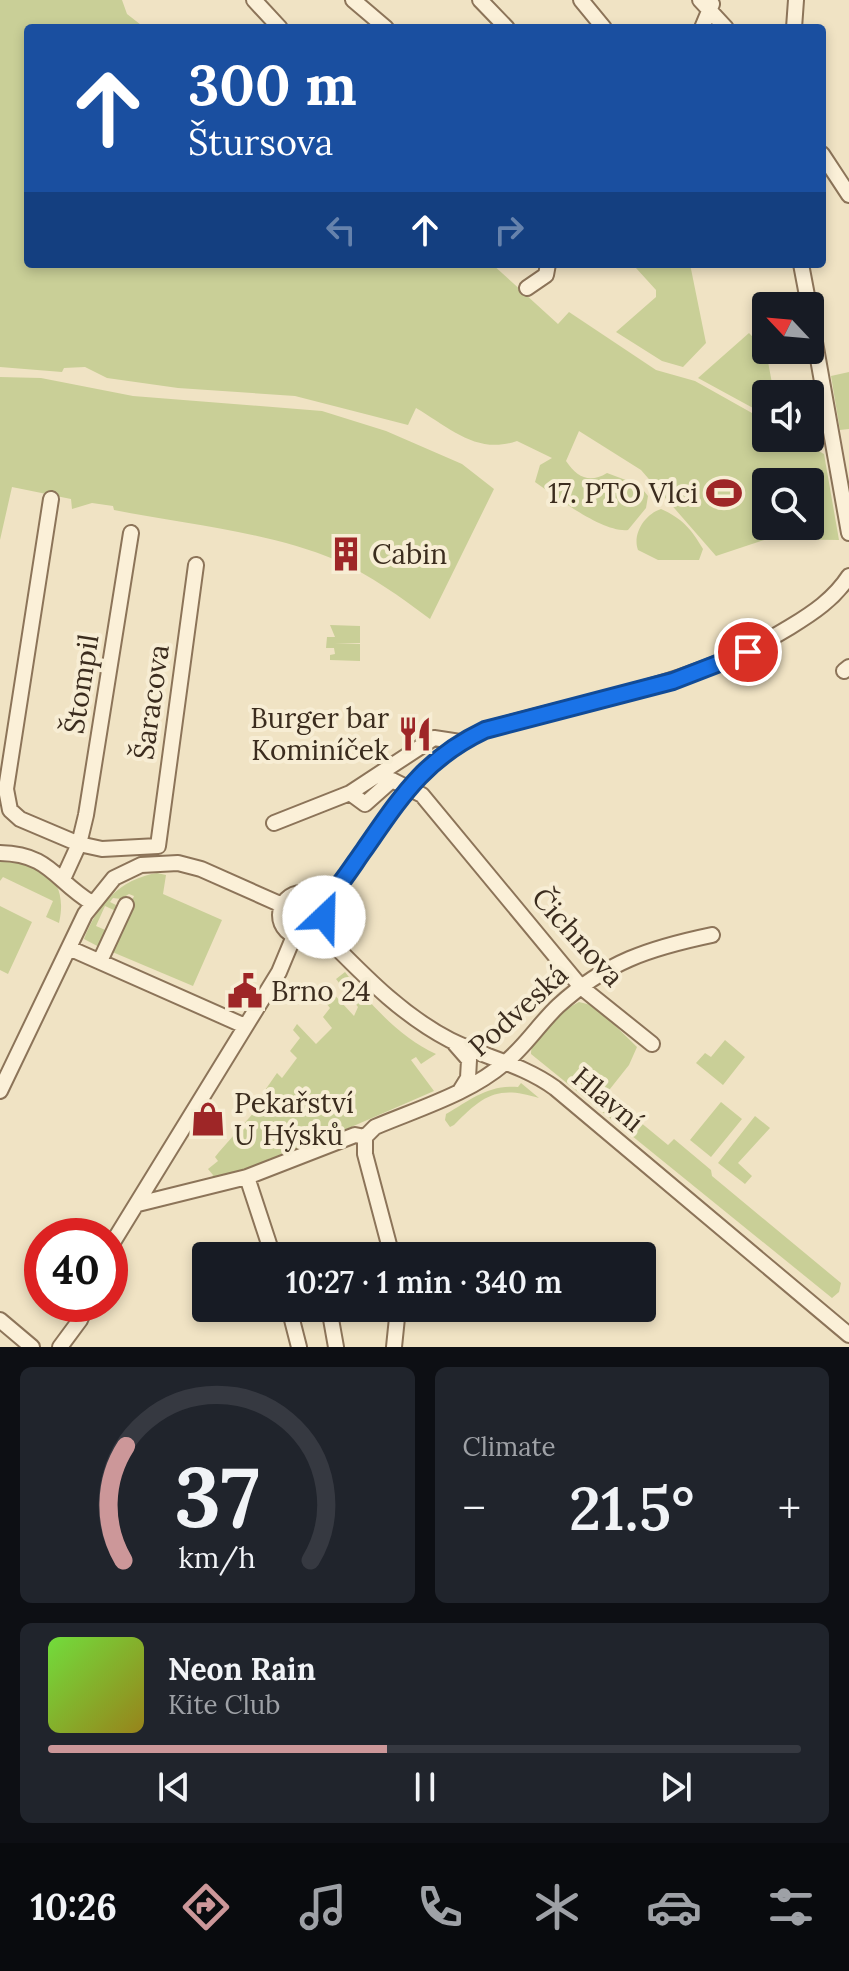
<!DOCTYPE html>
<html lang="en">
<head>
<meta charset="utf-8">
<style>
  :root { --surface:#171b24; --page:#20242c; --text:#f1f3f6; --muted:#9ea1a6; --line:#363941; --accent:#cc9799 }
  body { margin:0; font-family:Lora,serif; background:var(--page); color:var(--text); height:100vh; display:flex; flex-direction:column; font-size:30px; white-space:nowrap }
  * { box-sizing:border-box; margin:0 }
  p { font-size:26px; color:var(--muted) }
  .icon { flex:none; width:44px; height:44px; fill:none; stroke:currentColor; stroke-width:2; stroke-linecap:round; stroke-linejoin:round }
  .map { position:relative; height:1347px; overflow:hidden }
  .drawer { display:flex; flex-direction:column; gap:20px; padding:20px; background:#0d0f14; flex:1 }
  .drawer>* { flex:none }
  .guide { position:absolute; left:24px; top:24px; width:802px; height:244px; border-radius:8px; box-shadow:0 4px 12px #0003; background:#1a4fa0; color:#fff; overflow:hidden }
  .needle { width:52px; rotate:296deg }
  .tools { position:absolute; left:752px; top:292px; display:grid; gap:16px }
  .tools a { display:grid; place-items:center; width:72px; height:72px; border-radius:8px; background:var(--surface); box-shadow:0 4px 12px #0003; font-size:40px }
  .speed { position:absolute; left:24px; top:1218px; display:flex; gap:16px; font-size:40px; font-weight:700; text-align:center }
  .speed>* { display:grid; place-content:center; width:104px; height:104px; border-radius:50%; background:var(--surface); box-shadow:0 4px 12px #0003; line-height:1 }
  .speed .limit { border:12px solid #d22; background:#fff; color:#111 }
  .pin { position:absolute; display:grid; place-items:center; width:68px; height:68px; color:#fff; margin:-34px; border:4px solid #fff; border-radius:50%; box-shadow:0 2px 8px #0007 }
  .me { position:absolute; width:88px; margin:-44px; rotate:24deg; stroke-linejoin:round; filter:drop-shadow(0 0 6px #0008) }
  .turn { display:flex; align-items:center; gap:28px; height:168px; padding:0 32px; font-size:36px }
  .turn .icon { width:104px; height:104px; stroke-width:2.5 }
  .turn b { display:block; font-size:56px; line-height:68px }
  .lanes { display:flex; align-items:center; height:76px; padding:0 32px; background:#0003; justify-content:center; gap:40px; direction:ltr }
  .lanes .off { opacity:.35 }
  .big { font-size:60px; font-weight:600; line-height:1.1 }
  .drawer .tile { flex:1; display:flex; flex-direction:column; justify-content:center; gap:12px; min-width:0; padding:0 28px; border-radius:12px; background:var(--page) }
  .drawer .dial { align-items:center; gap:0 }
  .dial svg { height:208px; overflow:visible; fill:none; stroke:var(--line); stroke-width:7; stroke-linecap:round; text-anchor:middle }
  .dial text { fill:var(--text); stroke:none }
  .song { display:flex; align-items:center; gap:24px }
  .cover { width:96px; height:96px; border-radius:12px; background:linear-gradient(135deg,hsl(100 70% 55%),hsl(50 70% 35%)) }
  .played { height:8px; border-radius:4px; background:linear-gradient(90deg,var(--accent) 45%,var(--line) 45%) }
  .keys { display:flex; justify-content:space-around; direction:ltr }
  .heat { display:flex; justify-content:space-between; align-items:center; font-size:44px; direction:ltr }
  .drawer .tiles { flex:1; display:grid; gap:20px; grid-template-columns:1fr 1fr }
  .tile:last-child { grid-column:span 2 }
  .trip { position:absolute; left:192px; top:1242px; width:464px; height:80px; border-radius:8px; background:var(--surface); box-shadow:0 4px 12px #0003; font-weight:600; line-height:80px; text-align:center }
  .dock { display:flex; height:128px; justify-content:space-around; align-items:center; background:#090b0e; color:var(--muted) }
  .dock .icon { width:56px; height:56px }
  .dock .active { color:var(--accent) }
  .dock b { font-size:36px; color:var(--text) }
  .map>svg:first-child { display:block }
</style>
</head>
<body>
<div class="map">
<svg width="849" height="1347" viewBox="0 0 849 1347">
  <rect width="100%" height="100%" fill="#f0e3c4"/>
  <path fill="#c9cf97" fill-rule="evenodd" d="M 0,0 L 122,0 L 127,14 L 145,28 L 28,28 L 28,264 L 492,264 L 558,324 L 569,312 L 656,370 L 695,381 L 766,421 L 766,438 L 795,438 L 824,454 L 839,540 L 767,539 L 716,556 L 641,470 L 579,431 L 566,461 C 577,477 589,484 607,473 L 639,485 L 648,496 L 646,508 L 628,530 C 603,533 556,497 535,482 L 540,465 L 552,458 L 517,441 C 477,455 450,428 416,408 L 408,425 L 295,396 L 178,388 L 107,378 L 85,367 L 64,368 L 62,372 L 0,367 ZM 766,482 L 810,482 L 810,526 L 766,526 Z
    M 640,264 L 690,264 L 706,343 L 683,367 L 662,361 L 616,332 L 656,297 L 656,290 L 636,268 Z
    M 749,333 L 766,351 L 774,394 L 766,394 L 766,415 L 698,378 Z
    M 849,372 L 849,429 L 840,430 L 831,376 Z
    M 0,377 L 41,378 L 133,396 L 322,411 L 386,431 L 462,464 L 494,489 L 430,619 C 400,597 371,575 336,560 C 270,532 185,524 114,510 L 113,506 L 92,503 L 72,509 L 71,499 L 12,487 L 0,540 Z
    M 661,509 C 682,518 692,530 703,549 L 699,560 L 658,560 L 638,550 C 632,534 645,514 661,509 Z
    M 330,625 L 360,626 L 360,643 L 335,643 L 360,644 L 360,661 L 330,660 L 330,655 L 335,654 L 334,648 L 326,648 L 327,637 L 335,637 Z
    M 0,860 C 42,861 69,879 59,923 L 46,917 L 53,901 L 3,877 L 0,881 Z
    M 157,873 L 166,875 L 163,894 L 222,920 L 193,986 L 110,951 L 134,896 L 129,894 L 121,899 L 113,898 L 110,902 L 118,906 L 118,912 L 105,906 L 96,926 L 110,932 L 103,949 L 84,939 C 97,905 120,879 157,873 Z
    M 0,906 L 32,922 L 8,974 L 0,970 Z
    M 345,972 C 368,1002 399,1037 436,1054 L 421,1064 L 416,1057 L 411,1060 L 434,1091 L 273,1161 L 270,1158 C 259,1175 229,1176 211,1180 L 213,1175 L 208,1169 L 218,1161 L 215,1157 L 219,1152 L 264,1101 L 261,1096 L 277,1073 L 282,1078 L 297,1058 L 290,1051 L 300,1038 L 293,1030 L 297,1024 L 316,1044 L 332,1028 L 323,1017 L 330,1008 L 322,998 L 329,989 L 354,1016 L 358,1007 L 336,979 Z
    M 579,1002 L 595,1006 L 637,1047 L 629,1065 L 606,1094 L 668,1145 L 674,1139 L 711,1170 L 712,1176 L 841,1283 L 839,1292 L 832,1298 L 531,1054 C 531,1036 564,1009 579,1002 Z
    M 725,1040 L 745,1057 L 723,1085 L 696,1063 L 705,1053 L 711,1057 Z
    M 521,1083 L 539,1098 C 498,1085 483,1095 454,1125 L 450,1127 L 445,1120 L 446,1114 C 470,1100 489,1084 518,1087 Z
    M 721,1102 L 742,1119 L 711,1157 L 690,1140 Z
    M 755,1116 L 770,1128 L 738,1163 L 752,1176 L 745,1184 L 718,1163 Z"/>
  <g fill="none" stroke-linecap="round" stroke-linejoin="round">
    <g stroke="#8c7459" stroke-width="18">
      <path id="minor" d="M 254,0 L 280,28
        M 353,0 L 386,28
        M 480,0 L 507,28
        M 581,0 L 604,28
        M 700,0 L 726,28
        M 702,28 L 712,4
        M 794,28 L 796,0
        M 822,154 L 849,195
        M 801,264 L 809,306
        M 527,288 L 546,275 L 548,264
        M 810,314 L 849,533
        M 51,499 L 6,789 L 10,810 L 20,819 L 79,844 L 102,849 L 158,846 L 196,565
        M 844,671 L 849,667
        M 350,793 L 365,804 L 392,780 L 422,795 L 581,987 L 652,1044
        M 274,823 L 350,793 L 434,738 L 460,742
        M 0,853 C 50,854 54,880 92,903
        M 63,879 L 79,844 L 86,815 L 131,533
        M280 915a22 22 0 1 1 44 0a22 22 0 1 1-44 0Z
        M 321,903 C 339,889 351,868 364,850 C 401,797 425,759 485,730 C 589,700 696,685 790,627 C 813,613 834,599 849,576
        M 319,930 C 360,971 398,1013 450,1040 C 486,1058 522,1064 555,1088 L 849,1335
        M 69,948 L 245,1026
        M 100,961 L 126,905
        M 455,1044 L 469,1060 L 468,1078 L 460,1091
        M 0,1091 L 85,914 L 114,878 L 141,865 L 178,863 L 201,869 L 282,905
        M 247,1177 L 273,1256
        M 138,1204 L 247,1177 L 355,1135 L 365,1137
        M 110,1247 L 279,972 L 294,936
        M 321,1256 L 329,1253
        M 392,1256 L 365,1154 L 365,1137 L 375,1127 C 420,1108 471,1093 507,1061 C 526,1045 540,1023 558,1006 C 606,962 650,948 712,935
        M 289,1308 L 299,1347
        M 329,1308 L 336,1347
        M 0,1320 L 32,1347
        M 60,1347 L 80,1320 L 87,1304
        M 394,1347 L 398,1308"/>
    </g>
    <use href="#minor" stroke="#fbf0d8" stroke-width="14"/>
  </g>
  <g fill="none" stroke-linecap="round" stroke-linejoin="round">
    <g stroke="#114b97" stroke-width="20">
      <path id="route" d="M 324,917 L 321,903 C 339,889 351,868 364,850 C 401,797 424,759 485,730 L 673,681 L 748,652"/>
    </g>
    <use href="#route" stroke="#1a73e8" stroke-width="14"/>
  </g>
  <defs>
    <g id="stadium-bare" transform="scale(2.76)"><path d="M0-5a6.5 5 0 1 0 0 10a6.5 5 0 1 0 0-10ZM-3.5-1.8h7v3.6h-7Z" fill="#9e2627" stroke="#f7edd4" stroke-width="2.5" paint-order="stroke"/></g>
    <g id="building-bare" transform="scale(2.76)"><path d="M-4-6H4V6H1V3H-1V6H-4ZM-2.5-4.3h1.7v1.8h-1.7ZM.8-4.3h1.7v1.8H.8ZM-2.5-1h1.7V.8h-1.7ZM.8-1h1.7V.8H.8Z" fill="#9e2627" stroke="#f7edd4" stroke-width="2.5" paint-order="stroke"/></g>
    <g id="restaurant-bare" transform="scale(2.76)"><path d="M-5-6h1v4h1v-4h1v4h1v-4h1v5L-1.5 .5V6h-2V.5L-5-1ZM5-6V6H3V1.5H1.5Q1.5-4 5-6Z" fill="#9e2627" stroke="#f7edd4" stroke-width="2.5" paint-order="stroke"/></g>
    <g id="civic-bare" transform="scale(2.76)"><path d="M-.6-6.5H3V-4.5H.6V-3L4-1V1h2V6H-6V1h2V-1L-.6-3ZM-1.2 2.5V6h2.4V2.5Z" fill="#9e2627" stroke="#f7edd4" stroke-width="2.5" paint-order="stroke"/></g>
    <g id="shop-bare" transform="scale(2.76)"><path d="M-5-2.5h2.3a2.7 3.5 0 0 1 5.4 0H5L5.5 6h-11ZM-1.5-2.5h3a1.5 2.3 0 0 0-3 0Z" fill="#9e2627" stroke="#f7edd4" stroke-width="2.5" paint-order="stroke"/></g>
  </defs>
  <g fill-rule="evenodd">
    <use href="#stadium-bare" x="724" y="493"/>
    <use href="#building-bare" x="346" y="554"/>
    <use href="#restaurant-bare" x="415" y="734"/>
    <use href="#civic-bare" x="245" y="991"/>
    <use href="#shop-bare" x="208" y="1119"/>
  </g>
  <g text-anchor="middle" stroke-width="8" stroke-linejoin="round" paint-order="stroke">
    <g font-size="28" fill="#3b2c1e" stroke="#f7edd4" text-anchor="start">
      <text x="698" y="503" text-anchor="end">17. PTO Vlci</text>
      <text x="372" y="564">Cabin</text>
      <text x="389" y="728" text-anchor="end">Burger bar<tspan x="389" dy="32">Kominíček</tspan></text>
      <text x="271" y="1001">Brno 24</text>
      <text x="234" y="1113">Pekařství<tspan x="234" dy="32">U Hýsků</tspan></text>
    </g>
    <g font-size="28" fill="#3b2c1e" stroke="#f7edd4">
      <text transform="translate(81 684) rotate(-81)" y="10">Štompil</text>
      <text transform="translate(151 702) rotate(-82)" y="10">Šaracova</text>
      <text transform="translate(578 937) rotate(48)" y="10">Čichnova</text>
      <text transform="translate(518 1010) rotate(-42)" y="10">Podveská</text>
      <text transform="translate(608 1099) rotate(40)" y="10">Hlavní</text>
    </g>
  </g>
</svg>
<div class="tools">
<a><svg class="needle" viewBox="-14 -14 28 28"><path d="M0-13l5 13h-10z" fill="#e53935"/><path d="M0 13l5-13h-10z" fill="#9ea1a6"/></svg></a>
<a><svg class="icon" aria-label="sound" viewBox="0 0 24 24"><path d="M4 9h4l5-4v14l-5-4H4zM17 9q2 3 0 6"/></svg></a>
<a><svg class="icon" aria-label="search" viewBox="0 0 24 24"><circle cx="10" cy="10" r="6"/><path d="M15 15l6 6"/></svg></a>
</div>
<div class="speed"><div class="limit">40</div></div>
<div class="pin" style="left:748px;top:652px;background:#d93025"><svg class="icon" aria-label="arrive" viewBox="0 0 24 24"><path d="M6 21V4h12l-3 4 3 4H6"/></svg></div>
<svg class="me" style="left:324px;top:917px" viewBox="-20 -20 40 40"><circle r="19" fill="#fff"/><path d="M0-13L10 11 0 6-10 11z" fill="#1a73e8"/></svg>
<div class="trip">10:27 · 1 min · 340 m</div>
<div class="guide">
<div class="turn"><svg class="icon" aria-label="ahead" viewBox="0 0 24 24"><path d="M12 20V5M6 11l6-6 6 6"/></svg><div><b>300 m</b>Štursova</div></div>
<div class="lanes"><svg class="icon off" aria-label="left" viewBox="0 0 24 24"><path d="M17 20v-9H6M10 6l-5 5 5 5"/></svg><svg class="icon" aria-label="ahead" viewBox="0 0 24 24"><path d="M12 20V5M6 11l6-6 6 6"/></svg><svg class="icon off" aria-label="right" viewBox="0 0 24 24"><path d="M7 20v-9h11M14 6l5 5-5 5"/></svg></div>
</div>
</div>
<section class="drawer">
<div class="tiles">
<div class="tile dial"><svg viewBox="0 0 100 80">
<path d="M14 69A42 42 0 1 1 86 69"/>
<path d="M14 69A42 42 0 0 1 15 25" stroke="#cc9799"/>
<text x="50" y="56" font-size="32" font-weight="700">37</text>
<text x="50" y="72" font-size="11">km/h</text>
</svg></div>
<div class="tile"><p>Climate</p>
<div class="heat"><a>−</a><b class="big">21.5°</b><a>+</a></div>
</div>
<div class="tile">
<div class="song"><i class="cover"></i><div><b>Neon Rain</b><p>Kite Club</p></div></div>
<div class="played"></div>
<div class="keys"><svg class="icon" aria-label="previous" viewBox="0 0 24 24"><path d="M18 5L8 12l10 7zM5 5v14"/></svg><svg class="icon" aria-label="pause" viewBox="0 0 24 24"><path d="M8 5v14M16 5v14"/></svg><svg class="icon" aria-label="next" viewBox="0 0 24 24"><path d="M6 5l10 7-10 7zM19 5v14"/></svg></div>
</div>
</div>
</section>
<nav class="dock">
<b>10:26</b>
<svg class="icon active" aria-label="directions" viewBox="0 0 24 24"><path d="M12 3l9 9-9 9-9-9zM9 14v-3h6M13 9l2 2-2 2"/></svg>
<svg class="icon" aria-label="music" viewBox="0 0 24 24"><path d="M9 18V5l10-2v13"/><circle cx="6" cy="18" r="3"/><circle cx="16" cy="16" r="3"/></svg>
<svg class="icon" aria-label="phone" viewBox="0 0 24 24"><path d="M5 4h4l2 5-3 2q2 4 5 5l2-3 5 2v4C11 20 4 13 5 4z"/></svg>
<svg class="icon" aria-label="climate" viewBox="0 0 24 24"><path d="M12 3v18M4 7l16 10M4 17L20 7"/></svg>
<svg class="icon" aria-label="car" viewBox="0 0 24 24"><path d="M5 17H2v-5l4-1 3-4h7l3 4 3 1v5h-3M9 17h6M6 11h13"/><circle cx="7" cy="17" r="2"/><circle cx="17" cy="17" r="2"/></svg>
<svg class="icon" aria-label="filters" viewBox="0 0 24 24"><path d="M4 7h16M4 17h16"/><circle cx="9" cy="7" r="2"/><circle cx="15" cy="17" r="2"/></svg>
</nav>
</body>
</html>
